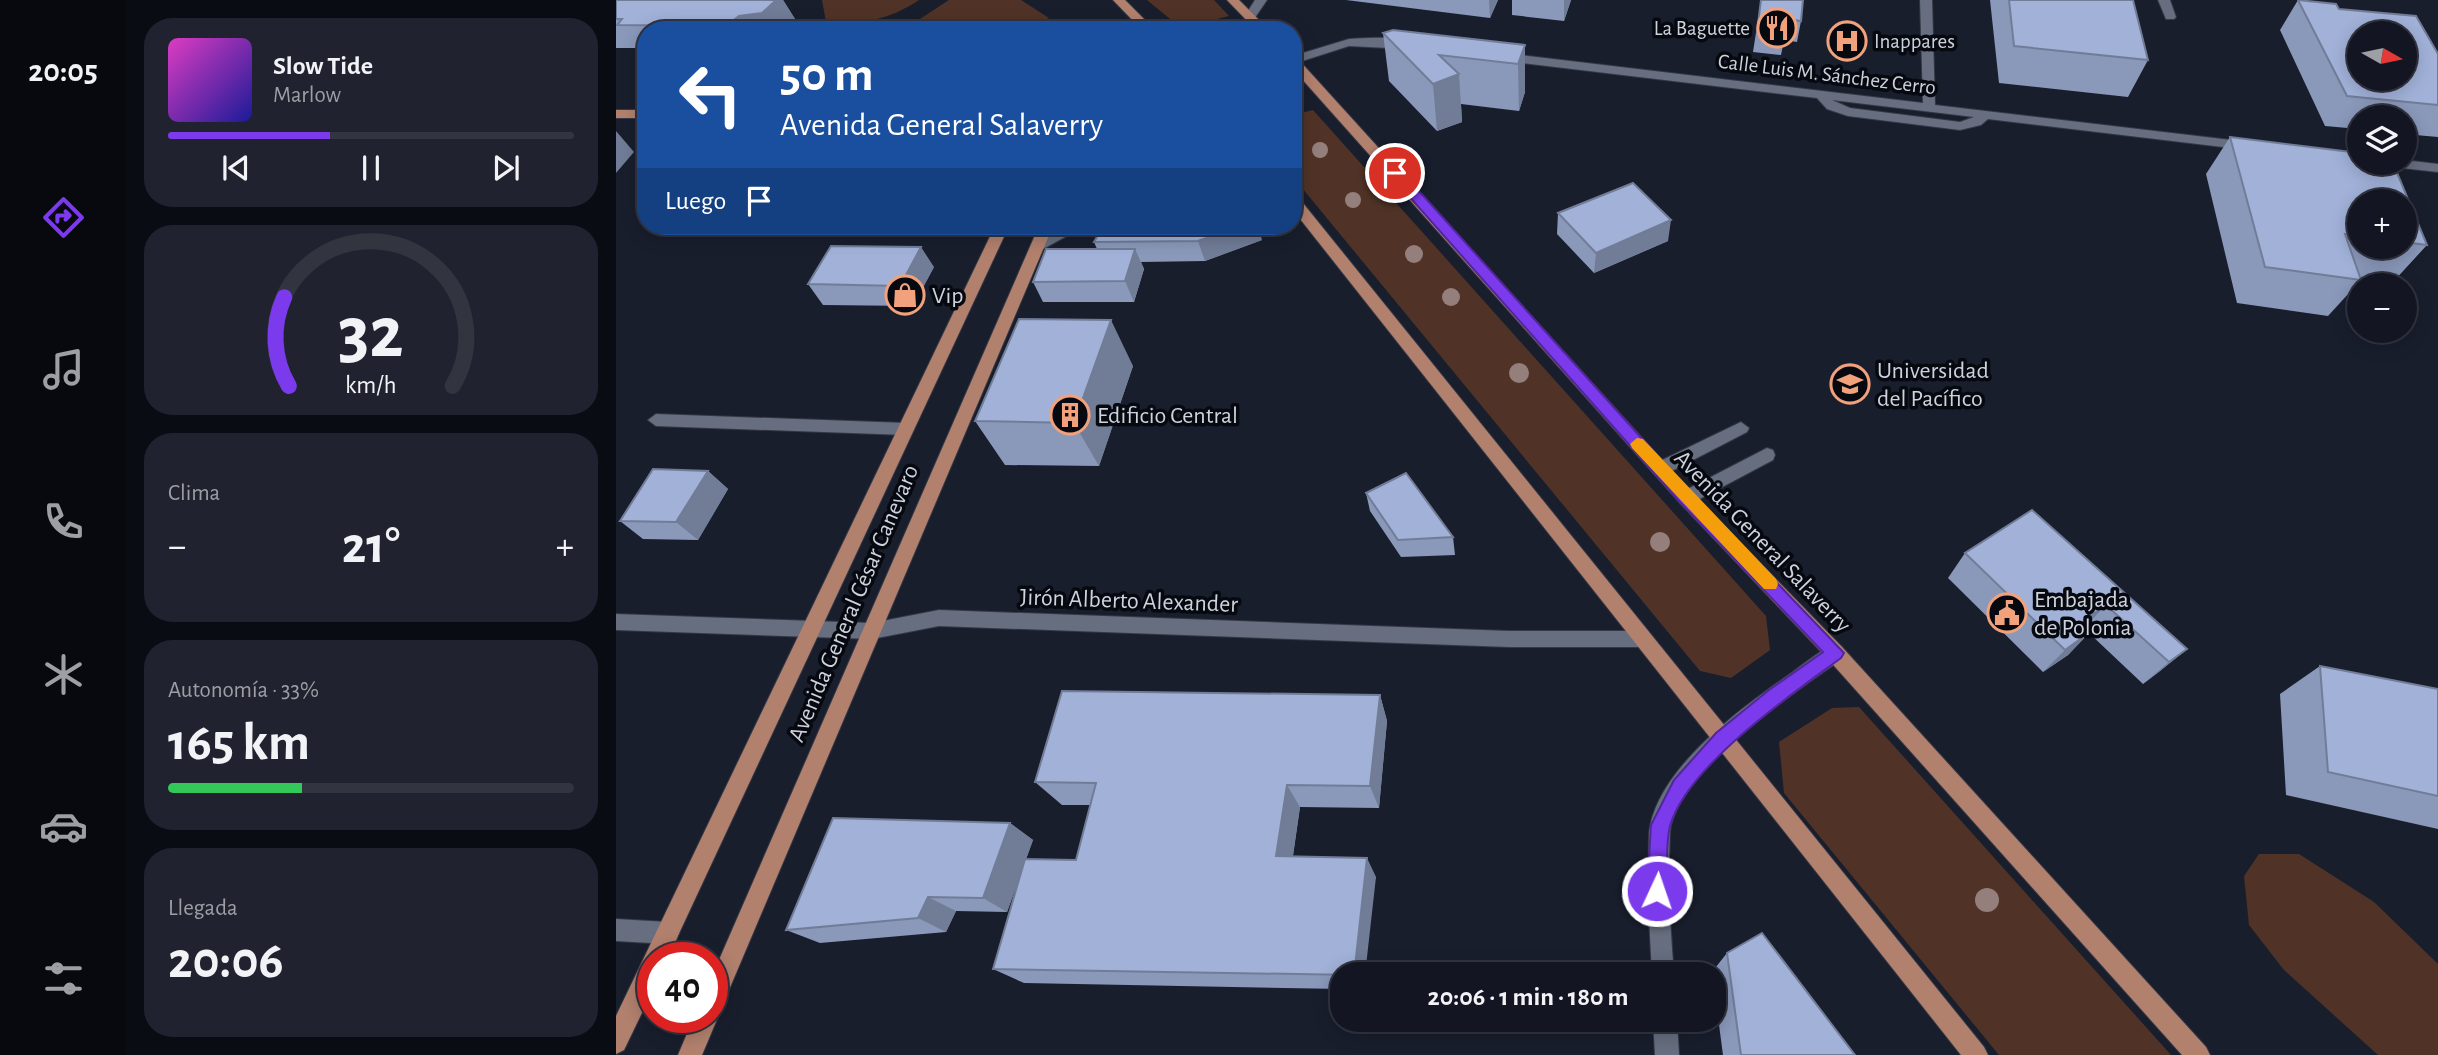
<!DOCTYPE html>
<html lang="es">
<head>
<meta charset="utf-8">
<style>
  :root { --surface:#131622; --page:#20232f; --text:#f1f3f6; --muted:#9d9fa5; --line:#323540; --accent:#7c3aed }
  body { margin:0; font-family:"Alegreya Sans",sans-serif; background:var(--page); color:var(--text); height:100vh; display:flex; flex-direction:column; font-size:26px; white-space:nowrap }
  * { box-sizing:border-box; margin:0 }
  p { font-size:23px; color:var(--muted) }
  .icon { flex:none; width:38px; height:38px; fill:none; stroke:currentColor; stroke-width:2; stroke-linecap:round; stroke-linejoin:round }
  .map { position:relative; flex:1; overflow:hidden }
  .side { display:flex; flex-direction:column; gap:18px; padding:18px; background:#0a0c13; width:490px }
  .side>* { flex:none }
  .banner { position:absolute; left:21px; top:21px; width:665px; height:214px; border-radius:28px; box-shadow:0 4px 18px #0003,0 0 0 2px var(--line); background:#1a4fa0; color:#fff; overflow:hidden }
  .needle { width:46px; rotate:99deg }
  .tools { position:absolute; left:1731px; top:21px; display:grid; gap:14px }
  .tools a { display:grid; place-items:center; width:70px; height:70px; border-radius:50%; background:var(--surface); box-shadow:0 4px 18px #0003,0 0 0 2px var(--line); font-size:35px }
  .speed { position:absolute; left:21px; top:942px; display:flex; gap:14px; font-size:35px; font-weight:700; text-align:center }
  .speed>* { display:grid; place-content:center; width:91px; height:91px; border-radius:50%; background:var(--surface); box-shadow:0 4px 18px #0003,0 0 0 2px var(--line); line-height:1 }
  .speed .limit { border:10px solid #d22; background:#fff; color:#111 }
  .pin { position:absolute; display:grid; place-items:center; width:60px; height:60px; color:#fff; margin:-30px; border:4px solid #fff; border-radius:50%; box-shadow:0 2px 7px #0007 }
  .me { position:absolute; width:77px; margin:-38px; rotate:3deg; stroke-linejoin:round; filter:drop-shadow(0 0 5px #0008) }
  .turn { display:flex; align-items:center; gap:24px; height:147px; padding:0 28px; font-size:32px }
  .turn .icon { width:91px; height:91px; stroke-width:2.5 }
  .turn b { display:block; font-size:49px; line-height:60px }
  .then { display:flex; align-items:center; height:66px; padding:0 28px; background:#0003; gap:14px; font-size:26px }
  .big { font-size:52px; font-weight:700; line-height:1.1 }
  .side .card { flex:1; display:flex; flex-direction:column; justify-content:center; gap:10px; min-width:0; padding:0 24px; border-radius:28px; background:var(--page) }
  .side .dial { align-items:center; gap:0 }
  .dial svg { height:182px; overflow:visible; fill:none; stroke:var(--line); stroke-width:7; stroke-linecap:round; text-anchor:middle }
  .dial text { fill:var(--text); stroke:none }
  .song { display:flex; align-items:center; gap:21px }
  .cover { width:84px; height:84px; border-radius:10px; background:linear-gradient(135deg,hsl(310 70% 55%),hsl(240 70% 35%)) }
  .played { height:7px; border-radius:4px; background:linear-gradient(90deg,var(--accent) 40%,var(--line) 40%) }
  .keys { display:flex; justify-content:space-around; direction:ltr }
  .heat { display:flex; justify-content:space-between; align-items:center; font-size:38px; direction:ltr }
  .charge { height:10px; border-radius:5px; background:linear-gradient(90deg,#34c759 33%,var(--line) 0) }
  .trip { position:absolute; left:714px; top:962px; width:396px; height:70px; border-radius:28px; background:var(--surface); box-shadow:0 4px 18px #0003,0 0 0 2px var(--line); font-weight:700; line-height:70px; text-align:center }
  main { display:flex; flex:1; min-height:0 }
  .dock { display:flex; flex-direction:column; width:126px; justify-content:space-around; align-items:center; background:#08090e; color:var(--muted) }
  .dock .icon { width:49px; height:49px }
  .dock .current { color:var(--accent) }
  .dock b { font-size:32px; color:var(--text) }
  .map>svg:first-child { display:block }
</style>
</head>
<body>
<main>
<nav class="dock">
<b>20:05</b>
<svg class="icon current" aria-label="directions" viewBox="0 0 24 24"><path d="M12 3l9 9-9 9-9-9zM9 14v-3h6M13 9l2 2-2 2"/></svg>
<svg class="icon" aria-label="music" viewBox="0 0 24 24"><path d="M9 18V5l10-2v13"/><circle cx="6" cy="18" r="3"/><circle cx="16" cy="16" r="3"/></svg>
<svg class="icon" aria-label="phone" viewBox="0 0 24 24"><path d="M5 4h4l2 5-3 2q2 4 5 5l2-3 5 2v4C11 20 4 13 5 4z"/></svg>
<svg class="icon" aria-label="climate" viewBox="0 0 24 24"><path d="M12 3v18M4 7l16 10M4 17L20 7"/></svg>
<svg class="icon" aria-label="car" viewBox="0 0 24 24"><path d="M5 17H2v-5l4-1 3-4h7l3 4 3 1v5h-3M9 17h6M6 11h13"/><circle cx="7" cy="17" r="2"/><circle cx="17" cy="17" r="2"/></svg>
<svg class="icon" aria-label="filters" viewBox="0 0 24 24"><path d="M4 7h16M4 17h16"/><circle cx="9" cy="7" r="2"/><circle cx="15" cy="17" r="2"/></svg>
</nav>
<section class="side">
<div class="card">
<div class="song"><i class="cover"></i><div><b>Slow Tide</b><p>Marlow</p></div></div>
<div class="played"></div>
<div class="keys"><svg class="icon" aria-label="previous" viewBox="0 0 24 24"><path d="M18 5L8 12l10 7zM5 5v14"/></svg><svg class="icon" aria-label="pause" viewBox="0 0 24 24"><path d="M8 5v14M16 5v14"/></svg><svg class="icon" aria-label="next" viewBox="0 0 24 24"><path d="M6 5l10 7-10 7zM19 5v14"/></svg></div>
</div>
<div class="card dial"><svg viewBox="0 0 100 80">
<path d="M14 69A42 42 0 1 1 86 69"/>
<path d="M14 69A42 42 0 0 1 12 30" stroke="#7c3aed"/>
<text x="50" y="56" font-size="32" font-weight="700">32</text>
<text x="50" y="72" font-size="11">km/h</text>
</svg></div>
<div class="card"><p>Clima</p>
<div class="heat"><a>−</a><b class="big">21°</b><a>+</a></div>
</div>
<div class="card"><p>Autonomía · 33%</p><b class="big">165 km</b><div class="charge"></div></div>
<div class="card"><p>Llegada</p><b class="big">20:06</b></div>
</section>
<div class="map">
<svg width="1822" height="1055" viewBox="0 0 1822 1055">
  <rect width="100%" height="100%" fill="#191e2d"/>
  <path fill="#503326" d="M 206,0 L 303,0 C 271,21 247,24 210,22 Z
    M 333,0 L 405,0 L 433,18 L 408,30 L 287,30 Z
    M 531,0 L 598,0 L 613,16 L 565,28 Z
    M 697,110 L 1150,616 L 1154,650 L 1115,678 L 1084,671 L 677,177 L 677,115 Z
    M 1243,707 L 1555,1055 L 1383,1055 L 1168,793 L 1163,742 L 1216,708 Z
    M 1643,854 L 1683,854 L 1758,902 L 1822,964 L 1822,1055 L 1762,1055 L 1668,970 L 1633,925 L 1628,876 Z"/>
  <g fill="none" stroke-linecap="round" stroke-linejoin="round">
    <g stroke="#353845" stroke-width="2">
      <path id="minor" d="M 639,0 L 651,0 L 638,19 L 630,19 L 628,17 Z
        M 1304,0 L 1316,0 L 1319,105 L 1632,142 L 1639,146 L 1632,150 L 1372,119 L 1365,125 L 1344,130 L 1232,116 L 1211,109 L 1201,98 L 888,61 L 882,57 L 888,53 L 1307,103 ZM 1216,100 L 1358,117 L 1344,122 L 1234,108 Z
        M 1542,0 L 1554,0 L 1560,17 L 1558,19 L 1550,19 Z
        M 733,39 C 751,38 782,35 797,45 L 791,49 L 733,46 L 677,64 L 677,56 Z
        M 1788,160 L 1822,164 L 1822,172 L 1776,167 L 1769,163 L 1788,163 Z
        M 451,226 L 469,226 L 427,249 L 417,249 L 417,243 Z
        M 40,414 L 290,423 L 298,429 L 290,435 L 40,426 L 32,420 Z
        M 1125,422 L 1133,428 L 1131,432 L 1050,474 L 1038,474 L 1036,469 L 1038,464 Z
        M 1151,448 L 1157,450 L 1159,455 L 1157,460 L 1076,503 L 1064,503 L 1061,498 L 1064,493 Z
        M 323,610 L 893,631 L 1025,631 L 1032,633 L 1034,639 L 1032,645 L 1025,647 L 893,647 L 323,626 L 256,639 L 0,630 L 0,614 L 256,623 Z
        M 1219,644 L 1226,647 L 1228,653 L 1226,659 C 1175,695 1072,762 1055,825 C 1053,835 1054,847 1053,857 C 1052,896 1055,936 1058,975 L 1036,975 L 1032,898 L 1033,834 C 1039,770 1125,708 1174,674 C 1188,664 1203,651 1219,644 Z
        M 0,919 L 52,922 L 60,925 L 63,933 L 60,941 L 52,944 L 0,941 Z
        M 1037,1020 L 1061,1020 L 1063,1055 L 1039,1055 Z"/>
    </g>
    <g stroke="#353845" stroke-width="2">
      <path id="major" d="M 497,0 L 509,0 L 539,30 L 526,30 Z
        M 611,0 L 623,0 L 653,30 L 640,30 Z
        M 677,57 L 681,58 L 1076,493 L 1226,647 L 1590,1047 L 1594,1055 L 1566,1055 L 1212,659 L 1064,503 L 677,69 Z
        M 0,110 L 30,110 L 30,118 L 0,118 Z
        M 677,196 L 682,197 L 1368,1047 L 1372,1055 L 1345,1055 L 677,210 Z
        M 379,226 L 393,226 L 52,957 L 37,957 L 37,990 L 8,1050 L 0,1054 L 0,1016 Z
        M 423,226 L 437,226 L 104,1011 L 100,1013 L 102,1017 L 86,1055 L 62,1055 L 78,1017 L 96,1017 L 96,976 Z"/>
    </g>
    <use href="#minor" fill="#666e7f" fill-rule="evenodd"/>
    <use href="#major" fill="#b2816e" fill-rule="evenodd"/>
  </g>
  <g fill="#947f7c">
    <circle cx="704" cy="150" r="8"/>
    <circle cx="737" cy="200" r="8"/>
    <circle cx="798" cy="254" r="9"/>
    <circle cx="835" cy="297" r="9"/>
    <circle cx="903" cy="373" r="10"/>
    <circle cx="1044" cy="542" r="10"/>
    <circle cx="1371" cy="900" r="12"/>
  </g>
  <path fill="#8a98ba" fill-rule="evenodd" d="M 0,0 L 167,0 L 179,19 L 177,30 L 30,30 L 30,54 L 23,54 L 19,48 L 0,48 Z
    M 730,0 L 882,0 L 874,18 Z
    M 896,0 L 955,0 L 948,21 L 896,15 Z
    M 1145,0 L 1185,21 L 1181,42 L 1168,40 L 1165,55 L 1137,52 Z
    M 1374,0 L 1517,0 L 1532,60 L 1512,97 L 1383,83 Z
    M 1682,0 L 1723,9 L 1822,54 L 1822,137 L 1788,134 L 1788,117 L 1743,117 L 1743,129 L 1709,126 L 1664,30 Z
    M 767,33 L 909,45 L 909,92 L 903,111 L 845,104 L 846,122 L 821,131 L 773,81 Z
    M 1614,137 L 1743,153 L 1743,163 L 1777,163 L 1811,245 L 1777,282 L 1744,277 L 1745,280 L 1712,316 L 1621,303 L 1590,174 ZM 1743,201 L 1788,201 L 1788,247 L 1743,247 Z
    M 942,213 L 1052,241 L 978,273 L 941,234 Z
    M 646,240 L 589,261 L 525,262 L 528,269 L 518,302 L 427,302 L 417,282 L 481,249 L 478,242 Z
    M 318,267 L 297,306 L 207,305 L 192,284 Z
    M 517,366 L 483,466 L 389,465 L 359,421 Z
    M 92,471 L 112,489 L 82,540 L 27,539 L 4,521 Z
    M 750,493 L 837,537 L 839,555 L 785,557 L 754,511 Z
    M 1416,510 L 1571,649 L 1544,671 L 1527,684 L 1473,633 L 1452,655 L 1427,672 L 1332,578 L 1349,553 Z
    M 1704,666 L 1822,689 L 1822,829 L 1670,795 L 1664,694 Z
    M 764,695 L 771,721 L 763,808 L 684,807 L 677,856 L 760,877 L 726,975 L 726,989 L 408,983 L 377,969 L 402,882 L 391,912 L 340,911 L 330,932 L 204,943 L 170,930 L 394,823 L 417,840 L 410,859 L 460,860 L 474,805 L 446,805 L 419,782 Z
    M 1111,953 L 1239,1055 L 1107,1055 L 1096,972 Z"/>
  <path fill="#717c97" d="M 159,0 L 167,0 L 179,19 L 177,30 L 113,30 L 110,26 L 123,16 Z
    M 873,0 L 882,0 L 874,18 Z
    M 948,0 L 955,0 L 948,21 Z
    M 909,45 L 909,92 L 903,111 L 902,64 Z
    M 843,74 L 846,122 L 821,131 L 817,84 Z
    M 0,131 L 18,152 L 0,173 Z
    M 1055,220 L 1052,241 L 978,273 L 980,253 Z
    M 624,226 L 642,226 L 646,240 L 589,261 L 582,241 Z
    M 305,247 L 318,267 L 297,306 L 284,286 Z
    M 519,249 L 528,269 L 518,302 L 509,281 Z
    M 495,320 L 517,366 L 483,466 L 458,423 Z
    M 92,471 L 112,489 L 82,540 L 60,522 Z
    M 1490,605 L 1468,628 L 1468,620 Z
    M 1474,632 L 1452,655 L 1427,672 L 1449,650 Z
    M 1571,649 L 1544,671 L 1527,684 L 1553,662 Z
    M 764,695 L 771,721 L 763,808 L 754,786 Z
    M 671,785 L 684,807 L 674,875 L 660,856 Z
    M 394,823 L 417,840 L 391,912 L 367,898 Z
    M 751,858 L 760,877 L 749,975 L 738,975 Z
    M 312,897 L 340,911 L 330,932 L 302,918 Z"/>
  <path fill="#a1b1d8" stroke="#717c97" stroke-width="2" fill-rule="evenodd" d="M 0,0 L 159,0 L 158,2 L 146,13 L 123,16 L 110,26 L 1,25 L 6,19 L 0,19 Z
    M 1145,0 L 1187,0 L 1185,21 L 1170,19 L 1169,35 L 1141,32 Z
    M 1393,0 L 1517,0 L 1532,60 L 1398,46 Z
    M 1682,0 L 1720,4 L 1723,9 L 1800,16 L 1822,54 L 1822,105 L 1731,96 ZM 1743,33 L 1788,33 L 1788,79 L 1743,79 Z
    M 777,30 L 909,45 L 902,64 L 823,55 L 843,74 L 817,84 L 767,33 Z
    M 1614,137 L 1743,153 L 1743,163 L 1777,163 L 1811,245 L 1788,242 L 1788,201 L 1743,201 L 1743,236 L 1729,234 L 1745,280 L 1649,267 Z
    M 1017,183 L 1055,220 L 980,253 L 942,213 Z
    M 487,226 L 624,226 L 582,241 L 478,242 Z
    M 215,246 L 305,247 L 284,286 L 192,284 Z
    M 430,249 L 519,249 L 509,281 L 417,282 Z
    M 403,319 L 495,320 L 458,423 L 359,421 Z
    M 37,469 L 92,471 L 60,522 L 4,521 Z
    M 790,473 L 837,537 L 782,540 L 750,493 Z
    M 1416,510 L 1571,649 L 1553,662 L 1490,605 L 1468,620 L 1474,632 L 1449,650 L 1349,553 Z
    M 1704,666 L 1822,689 L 1822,796 L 1712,772 Z
    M 446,691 L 764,695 L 754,786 L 671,785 L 660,856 L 751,858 L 738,975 L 377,969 L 409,859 L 460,860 L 480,783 L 419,782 Z
    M 217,818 L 394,823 L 367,898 L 312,897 L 302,918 L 170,930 Z
    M 1146,933 L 1239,1055 L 1125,1055 L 1111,953 Z"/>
  <path fill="#7c3aed" stroke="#51269a" stroke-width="2" d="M 779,169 L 784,170 L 1075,493 L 1228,653 L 1225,658 C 1176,694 1071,766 1054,826 C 1049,845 1052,871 1051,891 L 1048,898 L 1041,900 L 1034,898 L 1031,891 L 1035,825 L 1058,780 L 1100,733 L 1153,690 L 1207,652 L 1064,502 L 775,176 L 773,173 Z"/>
  <path fill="#f59e0b" d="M 1021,438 L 1027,439 L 1160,579 L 1162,584 L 1160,589 L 1148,589 L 1016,448 L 1014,444 Z"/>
  <defs>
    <g id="restaurant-ring" transform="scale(2.0125)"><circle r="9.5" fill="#06090f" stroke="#f1a17b" stroke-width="1.5"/><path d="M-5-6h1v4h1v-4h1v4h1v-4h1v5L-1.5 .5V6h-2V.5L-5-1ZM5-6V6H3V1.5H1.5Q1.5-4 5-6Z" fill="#f1a17b"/></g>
    <g id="hospital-ring" transform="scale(2.0125)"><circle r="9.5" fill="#06090f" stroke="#f1a17b" stroke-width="1.5"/><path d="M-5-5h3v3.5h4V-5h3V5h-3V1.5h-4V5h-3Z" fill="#f1a17b"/></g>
    <g id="shop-ring" transform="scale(2.0125)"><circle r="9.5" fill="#06090f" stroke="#f1a17b" stroke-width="1.5"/><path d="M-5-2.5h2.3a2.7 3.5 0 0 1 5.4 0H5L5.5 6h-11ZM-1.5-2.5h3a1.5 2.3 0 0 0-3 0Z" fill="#f1a17b"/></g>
    <g id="university-ring" transform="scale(2.0125)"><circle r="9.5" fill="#06090f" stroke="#f1a17b" stroke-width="1.5"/><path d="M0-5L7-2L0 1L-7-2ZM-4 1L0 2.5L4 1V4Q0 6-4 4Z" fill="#f1a17b"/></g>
    <g id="building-ring" transform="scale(2.0125)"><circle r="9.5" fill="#06090f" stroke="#f1a17b" stroke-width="1.5"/><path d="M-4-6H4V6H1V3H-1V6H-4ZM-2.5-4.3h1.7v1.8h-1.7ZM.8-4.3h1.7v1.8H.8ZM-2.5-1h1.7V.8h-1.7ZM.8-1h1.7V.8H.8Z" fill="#f1a17b"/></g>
    <g id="civic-ring" transform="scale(2.0125)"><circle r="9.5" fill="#06090f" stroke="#f1a17b" stroke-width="1.5"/><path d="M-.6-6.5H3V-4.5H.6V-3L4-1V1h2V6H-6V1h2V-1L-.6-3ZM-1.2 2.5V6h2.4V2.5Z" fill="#f1a17b"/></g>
  </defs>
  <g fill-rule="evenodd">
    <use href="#restaurant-ring" x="1161" y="28"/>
    <use href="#hospital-ring" x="1231" y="41"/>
    <use href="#shop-ring" x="289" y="295"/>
    <use href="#university-ring" x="1234" y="384"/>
    <use href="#building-ring" x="454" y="415"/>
    <use href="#civic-ring" x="1391" y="613"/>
  </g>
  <g text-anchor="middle" stroke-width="7" stroke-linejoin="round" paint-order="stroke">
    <g font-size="21" fill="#ced2dc" stroke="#06090f" text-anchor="end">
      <text x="1134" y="35">La Baguette</text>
      <text x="1258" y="48" text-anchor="start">Inappares</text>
    </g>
    <g font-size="21" fill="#ced2dc" stroke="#06090f">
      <text transform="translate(1211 74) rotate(7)" y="7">Calle Luis M. Sánchez Cerro</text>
    </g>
    <g font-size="24" fill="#ced2dc" stroke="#06090f" text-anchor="start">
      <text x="316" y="303">Vip</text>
      <text x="1261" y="378">Universidad<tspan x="1261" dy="28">del Pacífico</tspan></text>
      <text x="481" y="423">Edificio Central</text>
      <text x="1418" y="607">Embajada<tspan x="1418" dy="28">de Polonia</tspan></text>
    </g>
    <g font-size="24" fill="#ced2dc" stroke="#06090f">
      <text transform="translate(1147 541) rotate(46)" y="8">Avenida General Salaverry</text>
      <text transform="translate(513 600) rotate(2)" y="8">Jirón Alberto Alexander</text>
      <text transform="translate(237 603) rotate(-67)" y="8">Avenida General César Canevaro</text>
    </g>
  </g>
</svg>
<div class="tools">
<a><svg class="needle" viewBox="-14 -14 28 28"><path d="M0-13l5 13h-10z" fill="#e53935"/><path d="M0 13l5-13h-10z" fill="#9d9fa5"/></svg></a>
<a><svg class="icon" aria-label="layers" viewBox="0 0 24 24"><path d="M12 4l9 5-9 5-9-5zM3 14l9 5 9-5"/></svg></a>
<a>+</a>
<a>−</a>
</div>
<div class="speed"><div class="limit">40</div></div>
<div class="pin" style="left:779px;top:173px;background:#d93025"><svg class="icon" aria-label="arrive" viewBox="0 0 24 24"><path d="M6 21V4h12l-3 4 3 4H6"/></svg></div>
<svg class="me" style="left:1041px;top:891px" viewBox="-20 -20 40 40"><circle r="17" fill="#7c3aed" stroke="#fff" stroke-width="3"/><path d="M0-11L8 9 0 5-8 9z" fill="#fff"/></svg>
<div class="trip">20:06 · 1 min · 180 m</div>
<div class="banner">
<div class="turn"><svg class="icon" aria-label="left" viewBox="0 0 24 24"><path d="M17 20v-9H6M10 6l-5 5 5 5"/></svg><div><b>50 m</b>Avenida General Salaverry</div></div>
<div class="then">Luego<svg class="icon" aria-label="arrive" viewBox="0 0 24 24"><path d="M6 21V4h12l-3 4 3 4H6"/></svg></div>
</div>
</div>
</main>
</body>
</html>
